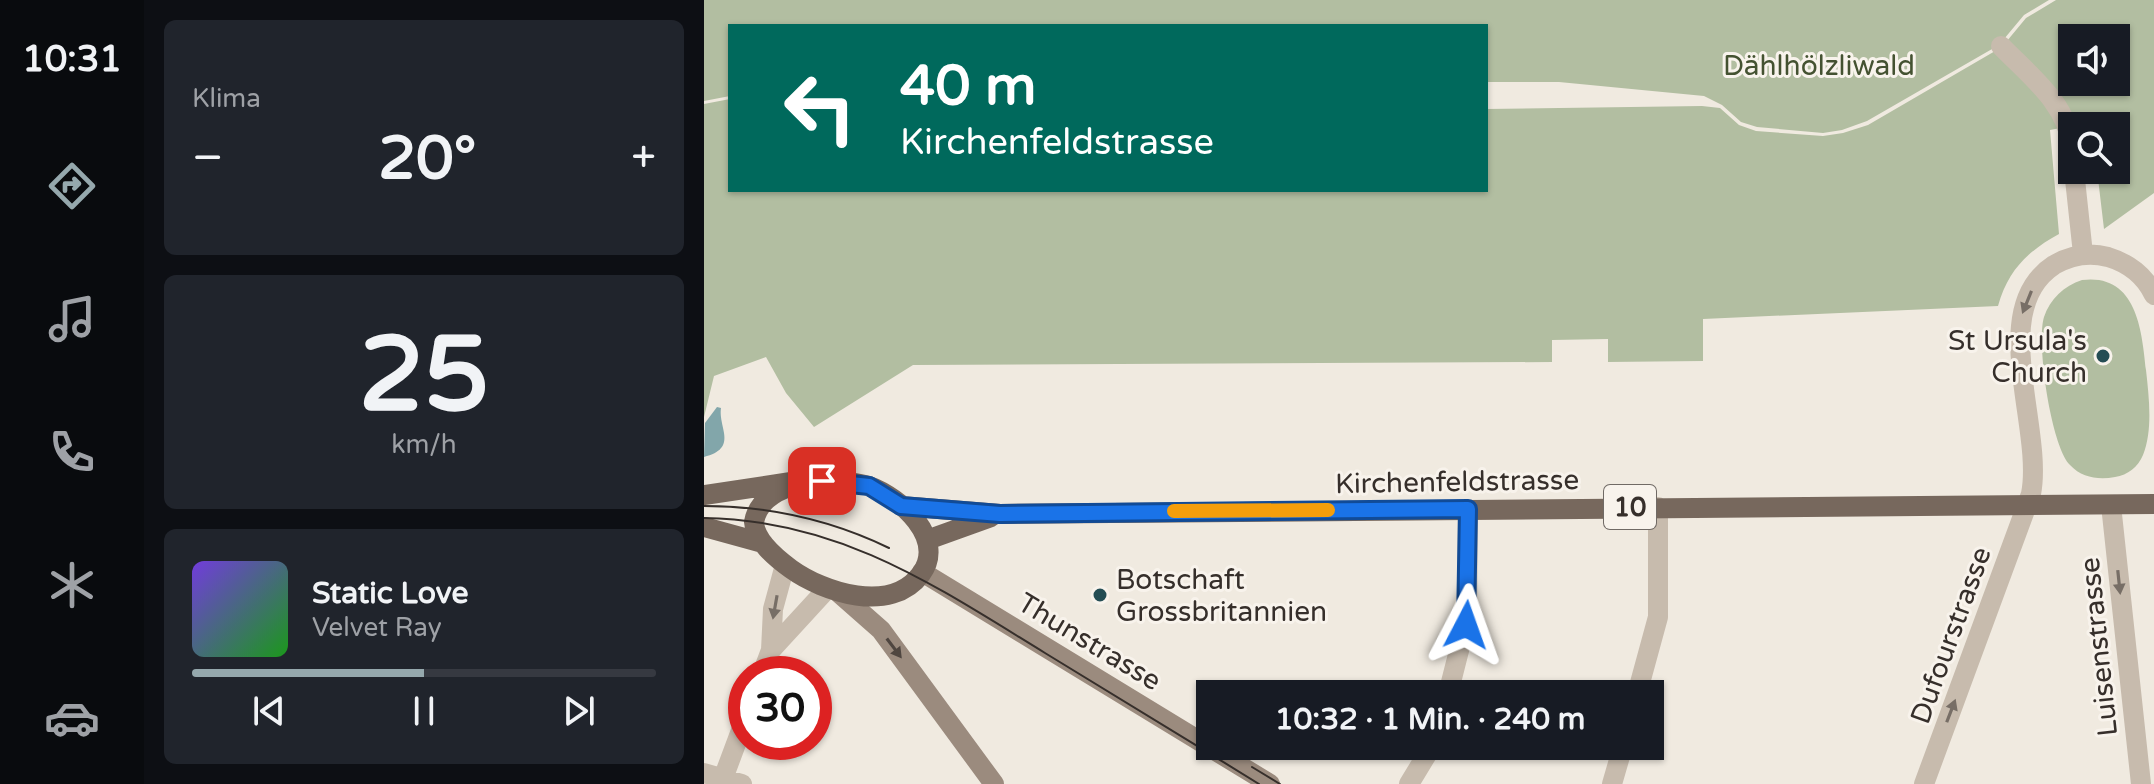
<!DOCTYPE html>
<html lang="de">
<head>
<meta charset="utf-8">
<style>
  :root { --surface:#171b24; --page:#20242c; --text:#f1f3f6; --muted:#9ea1a6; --line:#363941; --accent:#95a8ad }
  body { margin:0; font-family:"Varela Round",sans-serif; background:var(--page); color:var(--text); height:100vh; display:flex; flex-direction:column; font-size:30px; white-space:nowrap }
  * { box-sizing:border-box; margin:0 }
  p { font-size:26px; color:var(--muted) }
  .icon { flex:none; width:44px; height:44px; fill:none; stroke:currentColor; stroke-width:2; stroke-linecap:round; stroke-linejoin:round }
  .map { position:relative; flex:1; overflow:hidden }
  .side { display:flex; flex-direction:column; gap:20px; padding:20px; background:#0d0f14; width:560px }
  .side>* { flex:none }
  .top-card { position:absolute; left:24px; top:24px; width:760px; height:168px; border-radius:0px; box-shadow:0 2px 6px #0004; background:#00695c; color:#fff; overflow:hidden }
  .buttons { position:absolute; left:1354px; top:24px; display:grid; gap:16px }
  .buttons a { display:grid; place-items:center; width:72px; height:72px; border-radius:0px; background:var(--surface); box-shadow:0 2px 6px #0004; font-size:40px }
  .speed { position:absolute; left:24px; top:656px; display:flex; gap:16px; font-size:40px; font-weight:700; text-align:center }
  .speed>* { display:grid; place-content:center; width:104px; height:104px; border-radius:50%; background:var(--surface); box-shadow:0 2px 6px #0004; line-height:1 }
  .speed .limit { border:12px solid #d22; background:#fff; color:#111 }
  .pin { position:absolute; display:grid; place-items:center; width:68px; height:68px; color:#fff; margin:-34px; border-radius:16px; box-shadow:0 4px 12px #0006 }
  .me { position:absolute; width:88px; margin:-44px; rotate:4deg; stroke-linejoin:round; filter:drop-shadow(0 0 6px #0008) }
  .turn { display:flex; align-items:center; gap:28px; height:168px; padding:0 40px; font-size:36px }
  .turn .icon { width:104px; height:104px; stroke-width:2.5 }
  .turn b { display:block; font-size:56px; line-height:68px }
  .big { font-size:60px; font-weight:800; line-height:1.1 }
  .side .tile { flex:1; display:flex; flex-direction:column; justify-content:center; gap:12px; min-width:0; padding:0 28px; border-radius:12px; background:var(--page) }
  .side .dial { align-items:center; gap:0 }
  .dial b { font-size:104px; line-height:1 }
  .song { display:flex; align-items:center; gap:24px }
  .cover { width:96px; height:96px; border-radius:12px; background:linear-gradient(135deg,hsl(260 70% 55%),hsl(120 70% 35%)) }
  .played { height:8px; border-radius:4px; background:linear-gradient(90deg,var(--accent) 50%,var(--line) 50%) }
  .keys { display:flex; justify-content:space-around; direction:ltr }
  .heat { display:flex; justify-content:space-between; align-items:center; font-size:44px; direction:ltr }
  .trip { position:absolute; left:492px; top:680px; width:468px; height:80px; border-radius:0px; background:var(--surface); box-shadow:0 2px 6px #0004; font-weight:800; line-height:80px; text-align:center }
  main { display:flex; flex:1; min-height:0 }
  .tabs { display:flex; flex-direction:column; width:144px; justify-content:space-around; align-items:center; background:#090b0e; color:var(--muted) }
  .tabs .icon { width:56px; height:56px }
  .tabs .on { color:var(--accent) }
  .tabs b { font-size:36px; color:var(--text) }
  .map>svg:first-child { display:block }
</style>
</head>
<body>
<main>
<nav class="tabs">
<b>10:31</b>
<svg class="icon on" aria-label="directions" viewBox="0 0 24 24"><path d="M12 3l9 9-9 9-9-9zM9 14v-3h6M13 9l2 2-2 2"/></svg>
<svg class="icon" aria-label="music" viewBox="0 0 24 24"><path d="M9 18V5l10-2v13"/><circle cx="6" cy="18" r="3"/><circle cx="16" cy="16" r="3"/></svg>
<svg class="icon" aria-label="phone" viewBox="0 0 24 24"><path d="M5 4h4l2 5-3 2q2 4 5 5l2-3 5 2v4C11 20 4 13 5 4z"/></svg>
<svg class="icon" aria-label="climate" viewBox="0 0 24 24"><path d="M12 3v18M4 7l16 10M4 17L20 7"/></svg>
<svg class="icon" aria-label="car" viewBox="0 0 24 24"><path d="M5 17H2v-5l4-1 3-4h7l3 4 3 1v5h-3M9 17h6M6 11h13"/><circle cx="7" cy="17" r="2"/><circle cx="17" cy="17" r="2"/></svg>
</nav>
<section class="side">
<div class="tile"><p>Klima</p>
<div class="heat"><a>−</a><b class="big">20°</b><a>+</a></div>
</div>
<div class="tile dial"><b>25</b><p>km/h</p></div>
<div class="tile">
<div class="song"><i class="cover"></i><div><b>Static Love</b><p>Velvet Ray</p></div></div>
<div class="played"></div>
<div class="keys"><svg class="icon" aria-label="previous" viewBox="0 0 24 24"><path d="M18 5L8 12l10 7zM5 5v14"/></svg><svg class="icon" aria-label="pause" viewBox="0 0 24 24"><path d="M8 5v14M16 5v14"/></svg><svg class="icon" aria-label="next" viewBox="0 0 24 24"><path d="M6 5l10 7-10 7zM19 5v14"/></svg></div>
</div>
</section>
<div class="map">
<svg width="1450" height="784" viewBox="0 0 1450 784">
  <rect width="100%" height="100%" fill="#f0eae0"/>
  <path fill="#b2bea1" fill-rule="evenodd" d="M 0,0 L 1345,0 L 1320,15 L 1295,45 L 1163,121 L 1138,130 L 1119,133 L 1053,127 L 1037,122 L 1018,105 L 1000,96 L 855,82 L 782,82 L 782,26 L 26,26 L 26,96 L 0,101 Z
    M 1352,0 L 1450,0 L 1450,193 L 1400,229 L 1393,170 L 1412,170 L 1412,126 L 1389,126 L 1388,122 L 1346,130 L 1355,234 C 1324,251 1304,270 1294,306 L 999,319 L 999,361 L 904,362 L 904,339 L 848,340 L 848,362 L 209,365 L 110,427 L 82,393 L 62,357 L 10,376 L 0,417 L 0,104 L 26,99 L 26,190 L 782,190 L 782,109 L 998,106 L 1016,108 L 1035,125 L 1052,131 L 1119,136 L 1139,133 L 1164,125 L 1298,47 L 1322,18 ZM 1368,38 L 1412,38 L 1412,82 L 1368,82 Z
    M 1378,280 C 1433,273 1438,331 1442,370 C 1445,397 1449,430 1439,455 C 1434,467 1424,475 1411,477 C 1395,480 1378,478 1366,465 C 1347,446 1332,343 1340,317 C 1346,299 1360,286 1378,280 Z"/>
  <path fill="#82a6aa" d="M 13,407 L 17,408 C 14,428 35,448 0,457 L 1,423 Z"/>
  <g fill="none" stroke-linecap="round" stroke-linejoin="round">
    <path stroke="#c7bbad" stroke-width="20" d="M 1297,46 C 1326,76 1363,103 1368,147
      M 1370,170 L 1379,254
      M 1407,505 L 1437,784
      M 67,650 L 123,589
      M 58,674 L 67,650 L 69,609 L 81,565
      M 744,694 L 763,619 L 764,509
      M 933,694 L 954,617 L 954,507
      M 0,773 L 38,784
      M 17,784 L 42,717
      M 705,784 L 728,746
      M 908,784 L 919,746
      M 1220,784 L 1327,494 C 1340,428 1282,309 1350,265 C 1367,255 1385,252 1404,257 C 1424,263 1441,276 1450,295"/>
    <path stroke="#9b8b7e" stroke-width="20" d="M 218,572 L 566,784
      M 135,593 L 177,630 L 290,784"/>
    <path stroke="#77685d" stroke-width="20" d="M 128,480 C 140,482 153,482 165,486 C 196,497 243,539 217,574 C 187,615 119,592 87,569 C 72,558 51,541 50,522 C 56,488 100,481 128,480 Z
      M 0,495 L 87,482
      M 197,506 L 296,514 L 1450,504
      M 0,527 L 59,543
      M 223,540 L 287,517"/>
    <path stroke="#362f2b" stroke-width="2" d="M 0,506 C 65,506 127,520 185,548
      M 0,518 C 136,520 230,585 341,653 C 413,697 484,740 555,784
      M 548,767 L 576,784"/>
  </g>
  <defs><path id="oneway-solid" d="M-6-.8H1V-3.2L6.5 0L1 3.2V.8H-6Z" transform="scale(2)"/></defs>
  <g fill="#776e66">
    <use href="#oneway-solid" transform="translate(1323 302) rotate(112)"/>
    <use href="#oneway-solid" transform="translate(1415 582) rotate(84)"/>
    <use href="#oneway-solid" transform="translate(71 607) rotate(100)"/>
    <use href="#oneway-solid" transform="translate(1247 711) rotate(-69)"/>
  </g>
  <use fill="#4f4640" href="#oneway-solid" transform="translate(190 648) rotate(53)"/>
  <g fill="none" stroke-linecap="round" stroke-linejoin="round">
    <g stroke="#114b97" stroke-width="20">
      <path id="route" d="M 118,481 L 165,486 L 197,506 L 296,514 L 764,509 L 762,625"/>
    </g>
    <use href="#route" stroke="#1a73e8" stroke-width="14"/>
    <path stroke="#f59e0b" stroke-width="14" d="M 470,511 L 624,510"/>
  </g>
  <g fill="#244d54" stroke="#f8f3ec" stroke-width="3">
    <circle cx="1399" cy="356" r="8"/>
    <circle cx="396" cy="595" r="8"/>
  </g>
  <g text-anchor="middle" stroke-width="6" stroke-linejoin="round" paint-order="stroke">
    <rect fill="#f8f3ec" stroke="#706a65" stroke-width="2" x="900" y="485" width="52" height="44" rx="6"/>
    <g font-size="26" font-weight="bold" fill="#362f2b">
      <text x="926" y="516">10</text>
    </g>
    <g font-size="28" fill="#445231" stroke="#f8f3ec">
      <text x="1115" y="75">Dählhölzliwald</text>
    </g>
    <g font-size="28" fill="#362f2b" stroke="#f8f3ec" text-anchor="end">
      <text x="1383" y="350">St Ursula's<tspan x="1383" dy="32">Church</tspan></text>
      <text x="412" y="589" text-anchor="start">Botschaft<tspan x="412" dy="32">Grossbritannien</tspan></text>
    </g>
    <g font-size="28" fill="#362f2b" stroke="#f8f3ec">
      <text transform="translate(753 481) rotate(-1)" y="10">Kirchenfeldstrasse</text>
      <text transform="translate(1246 635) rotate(-70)" y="10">Dufourstrasse</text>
      <text transform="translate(386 641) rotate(31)" y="10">Thunstrasse</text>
      <text transform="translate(1394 647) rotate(-96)" y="10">Luisenstrasse</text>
    </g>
  </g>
</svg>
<div class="buttons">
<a><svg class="icon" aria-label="sound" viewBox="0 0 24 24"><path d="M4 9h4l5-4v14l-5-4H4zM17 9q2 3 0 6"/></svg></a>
<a><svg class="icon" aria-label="search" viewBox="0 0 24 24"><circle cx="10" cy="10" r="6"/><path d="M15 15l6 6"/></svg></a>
</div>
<div class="speed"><div class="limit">30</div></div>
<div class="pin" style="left:118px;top:481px;background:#d93025"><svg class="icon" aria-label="arrive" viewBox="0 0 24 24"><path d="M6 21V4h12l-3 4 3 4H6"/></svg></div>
<svg class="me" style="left:762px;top:625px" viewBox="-20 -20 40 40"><path d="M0-17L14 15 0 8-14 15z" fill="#1a73e8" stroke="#fff" stroke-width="4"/></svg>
<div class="trip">10:32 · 1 Min. · 240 m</div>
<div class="top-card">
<div class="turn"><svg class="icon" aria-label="left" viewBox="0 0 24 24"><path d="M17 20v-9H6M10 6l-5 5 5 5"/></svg><div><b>40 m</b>Kirchenfeldstrasse</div></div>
</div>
</div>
</main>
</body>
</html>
